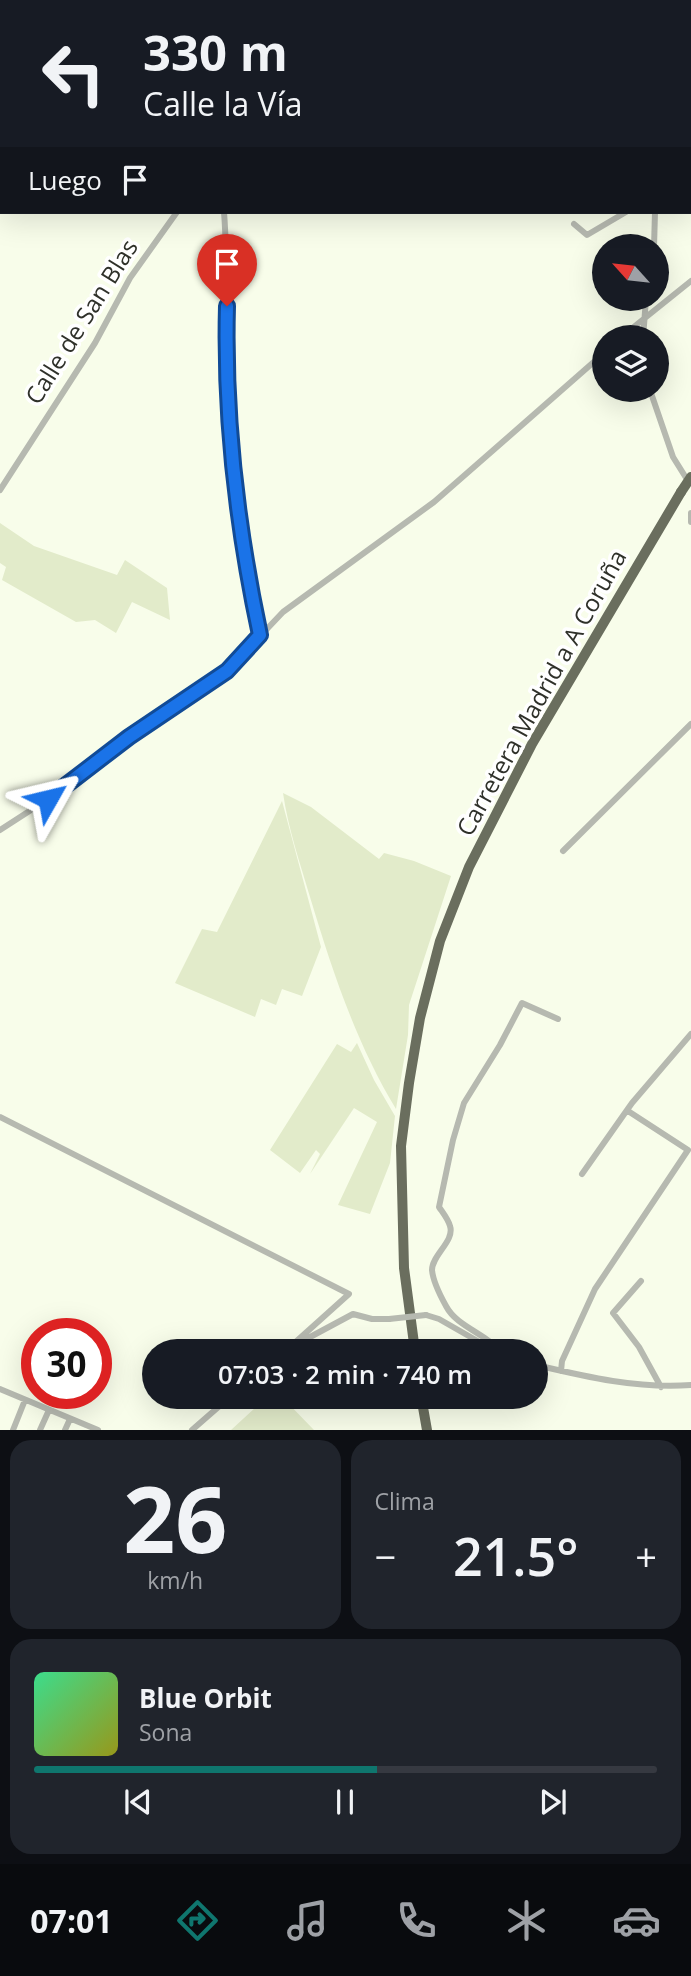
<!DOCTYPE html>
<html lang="es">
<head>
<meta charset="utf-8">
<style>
  :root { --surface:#171b24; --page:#20242c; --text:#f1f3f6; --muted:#9ea1a6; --line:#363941; --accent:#0f766e }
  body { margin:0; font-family:"Open Sans",sans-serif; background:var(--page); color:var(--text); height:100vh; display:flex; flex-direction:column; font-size:26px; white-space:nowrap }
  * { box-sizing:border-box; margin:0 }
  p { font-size:23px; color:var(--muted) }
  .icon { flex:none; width:38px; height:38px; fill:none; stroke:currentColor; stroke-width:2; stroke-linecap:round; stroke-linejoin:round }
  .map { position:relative; height:1430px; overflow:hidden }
  .details { display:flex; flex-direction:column; gap:10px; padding:10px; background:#0d0f14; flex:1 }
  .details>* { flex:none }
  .banner { position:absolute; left:0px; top:0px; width:691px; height:214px; box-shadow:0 7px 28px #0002; background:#171b24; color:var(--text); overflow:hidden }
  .needle { width:46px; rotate:297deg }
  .fabs { position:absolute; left:592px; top:234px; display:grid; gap:14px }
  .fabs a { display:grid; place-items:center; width:77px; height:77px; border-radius:50%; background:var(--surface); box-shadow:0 7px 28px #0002; font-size:35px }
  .speed { position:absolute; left:21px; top:1318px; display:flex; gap:14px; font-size:35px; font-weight:700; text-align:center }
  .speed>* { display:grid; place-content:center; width:91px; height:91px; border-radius:50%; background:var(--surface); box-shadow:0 7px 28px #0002; line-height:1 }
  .speed .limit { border:10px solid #d22; background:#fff; color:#111 }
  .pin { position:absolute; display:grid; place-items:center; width:60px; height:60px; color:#fff; margin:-72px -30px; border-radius:50% 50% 50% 0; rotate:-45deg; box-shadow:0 0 7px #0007 }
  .pin .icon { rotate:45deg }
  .me { position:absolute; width:77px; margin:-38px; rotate:53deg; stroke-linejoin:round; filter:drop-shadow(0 0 5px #0008) }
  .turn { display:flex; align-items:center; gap:24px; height:147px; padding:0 28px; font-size:32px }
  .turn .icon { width:91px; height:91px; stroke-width:2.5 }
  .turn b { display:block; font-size:49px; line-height:60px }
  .then { display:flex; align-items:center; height:66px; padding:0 28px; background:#0003; gap:14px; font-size:26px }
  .big { font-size:52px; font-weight:600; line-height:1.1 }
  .details .card { flex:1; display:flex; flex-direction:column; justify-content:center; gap:10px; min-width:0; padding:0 24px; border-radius:21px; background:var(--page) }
  .details .dial { align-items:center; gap:0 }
  .dial b { font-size:91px; line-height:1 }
  .song { display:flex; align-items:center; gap:21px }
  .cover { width:84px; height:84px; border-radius:10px; background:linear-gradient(135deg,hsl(150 70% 55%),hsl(60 70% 35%)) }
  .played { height:7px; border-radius:4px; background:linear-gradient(90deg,var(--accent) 55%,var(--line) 55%) }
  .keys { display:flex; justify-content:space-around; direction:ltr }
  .heat { display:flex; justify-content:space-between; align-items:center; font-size:38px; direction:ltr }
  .details .tiles { flex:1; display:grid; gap:10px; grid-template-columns:1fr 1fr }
  .card:last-child { grid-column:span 2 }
  .trip { position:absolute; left:142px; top:1339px; width:406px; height:70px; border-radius:35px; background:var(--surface); box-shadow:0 7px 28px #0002; font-weight:600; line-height:70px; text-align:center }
  .tab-bar { display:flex; height:112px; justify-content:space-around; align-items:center; background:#090b0e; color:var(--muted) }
  .tab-bar .icon { width:49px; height:49px }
  .tab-bar .current { color:var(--accent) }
  .tab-bar b { font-size:32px; color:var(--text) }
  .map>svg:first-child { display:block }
</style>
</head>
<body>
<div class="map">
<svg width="691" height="1430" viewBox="0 0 691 1430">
  <rect width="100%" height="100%" fill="#f8fdea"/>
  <path fill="#e2ebca" d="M 0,523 L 34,546 L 117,575 L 125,560 L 167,588 L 170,620 L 132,602 L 116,633 L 95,620 L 76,622 L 2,580 L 6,567 L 0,563 Z
    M 283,793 L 311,807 L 379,859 L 384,853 L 414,861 L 451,876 L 409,1005 L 408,1035 L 396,1109 C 356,1043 332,970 310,897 C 300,863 288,828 283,793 Z
    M 282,801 L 321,947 L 302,996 L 282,989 L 276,1005 L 261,999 L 255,1017 L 175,983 L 202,929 L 217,932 Z
    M 357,1043 L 374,1080 L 395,1116 L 390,1163 L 370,1214 L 338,1205 L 377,1122 L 354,1108 L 310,1174 L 320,1154 L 316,1150 L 300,1173 L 270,1150 L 337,1044 L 351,1052 Z
    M 268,1396 L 282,1397 L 314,1430 L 231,1430 Z"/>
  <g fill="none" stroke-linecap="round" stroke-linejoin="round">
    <path stroke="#b6b9b0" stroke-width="6" d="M 189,0 L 189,2
      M 558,0 L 560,2
      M 651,0 L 651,2
      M 332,2 L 333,0
      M 690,129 L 691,131
      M 224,212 C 229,274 224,336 227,398 C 230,476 243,558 260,634
      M 574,224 L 587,235 L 626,212
      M 654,247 L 655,212
      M 620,338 L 691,281
      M 643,338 L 646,299
      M 650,390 L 673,457 L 688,481
      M 0,490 L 95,343 L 130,278 L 177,212
      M 691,513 L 691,522
      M 0,830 L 48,799 L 129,737 L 227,671 L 283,612 L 434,502 L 604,353
      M 563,851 L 691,724
      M 0,1117 L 349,1294 L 290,1347
      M 582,1174 L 632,1103 L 691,1034
      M 641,1281 L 613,1313 L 639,1347 L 661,1387
      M 426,1315 L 439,1319 L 495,1351
      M 284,1351 L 353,1314 L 372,1319 L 389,1319
      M 500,1351 C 485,1333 457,1327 446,1306 C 441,1297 433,1281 432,1270 C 432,1255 455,1241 450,1226 C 448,1219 443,1213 439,1207 L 453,1140 L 464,1103 L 500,1045 L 522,1003 L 558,1019
      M 536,1365 C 587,1377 638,1389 691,1385
      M 561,1371 L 562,1361 L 595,1289 L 688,1150 L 628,1111
      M 0,1389 L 98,1430
      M 13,1430 L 25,1400
      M 40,1430 L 49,1410
      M 65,1430 L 70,1419
      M 192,1430 L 231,1396"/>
    <path stroke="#6a6e5e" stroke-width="10" d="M 415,1351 L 404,1268 L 401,1146 L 409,1083 L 420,1018 L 440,941 L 469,867 L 532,744 L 681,492
      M 421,1396 L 427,1430"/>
    <path stroke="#b6b9b0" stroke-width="6" d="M 389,1319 L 426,1315"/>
    <path stroke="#6a6e5e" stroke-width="10" d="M 681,492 L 691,477"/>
  </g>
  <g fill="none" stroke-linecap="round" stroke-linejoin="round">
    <g stroke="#114b97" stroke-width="18">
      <path id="route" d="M 48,799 L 129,737 L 227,671 L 260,635 C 237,527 224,417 227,306"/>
    </g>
    <use href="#route" stroke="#1a73e8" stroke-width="12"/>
  </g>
  <g text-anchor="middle" stroke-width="7" stroke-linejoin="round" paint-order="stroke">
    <g font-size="24" fill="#2f312a" stroke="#fff">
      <text transform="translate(82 322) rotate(-58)" y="8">Calle de San Blas</text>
      <text transform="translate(542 693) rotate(-61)" y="8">Carretera Madrid a A Coruña</text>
    </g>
  </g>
</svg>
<div class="fabs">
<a><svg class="needle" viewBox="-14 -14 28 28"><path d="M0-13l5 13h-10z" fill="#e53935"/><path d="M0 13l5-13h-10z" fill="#9ea1a6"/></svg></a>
<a><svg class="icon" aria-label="layers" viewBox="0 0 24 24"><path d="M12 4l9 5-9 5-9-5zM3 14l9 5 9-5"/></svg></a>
</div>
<div class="speed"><div class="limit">30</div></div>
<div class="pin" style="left:227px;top:306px;background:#d93025"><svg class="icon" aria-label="arrive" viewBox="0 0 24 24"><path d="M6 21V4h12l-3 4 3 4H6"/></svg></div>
<svg class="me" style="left:48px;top:799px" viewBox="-20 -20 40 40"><path d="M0-17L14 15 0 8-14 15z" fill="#1a73e8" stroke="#fff" stroke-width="4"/></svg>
<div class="trip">07:03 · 2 min · 740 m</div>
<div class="banner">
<div class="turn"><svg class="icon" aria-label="left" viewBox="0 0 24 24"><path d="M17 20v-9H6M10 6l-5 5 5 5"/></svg><div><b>330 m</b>Calle la Vía</div></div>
<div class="then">Luego<svg class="icon" aria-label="arrive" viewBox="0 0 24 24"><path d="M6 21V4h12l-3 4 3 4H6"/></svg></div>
</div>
</div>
<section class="details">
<div class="tiles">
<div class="card dial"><b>26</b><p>km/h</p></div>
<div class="card"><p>Clima</p>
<div class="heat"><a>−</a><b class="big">21.5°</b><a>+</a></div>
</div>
<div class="card">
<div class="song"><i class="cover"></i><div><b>Blue Orbit</b><p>Sona</p></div></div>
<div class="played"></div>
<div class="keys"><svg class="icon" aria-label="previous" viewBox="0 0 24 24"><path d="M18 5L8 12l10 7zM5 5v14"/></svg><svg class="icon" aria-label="pause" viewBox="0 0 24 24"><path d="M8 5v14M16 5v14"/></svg><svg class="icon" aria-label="next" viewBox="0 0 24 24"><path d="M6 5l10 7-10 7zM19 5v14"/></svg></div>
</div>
</div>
</section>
<nav class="tab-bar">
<b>07:01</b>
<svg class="icon current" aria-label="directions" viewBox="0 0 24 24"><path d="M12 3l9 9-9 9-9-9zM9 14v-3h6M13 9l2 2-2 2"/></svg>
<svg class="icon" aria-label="music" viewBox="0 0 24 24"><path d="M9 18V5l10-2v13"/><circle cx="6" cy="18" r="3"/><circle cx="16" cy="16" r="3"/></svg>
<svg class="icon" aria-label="phone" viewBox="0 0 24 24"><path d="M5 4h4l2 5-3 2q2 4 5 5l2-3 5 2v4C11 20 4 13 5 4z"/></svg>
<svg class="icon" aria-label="climate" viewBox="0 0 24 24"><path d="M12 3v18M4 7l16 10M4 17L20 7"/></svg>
<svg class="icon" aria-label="car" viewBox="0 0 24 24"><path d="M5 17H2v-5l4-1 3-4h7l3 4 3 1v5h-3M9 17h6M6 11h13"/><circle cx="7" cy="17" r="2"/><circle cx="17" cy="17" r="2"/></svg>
</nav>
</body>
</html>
